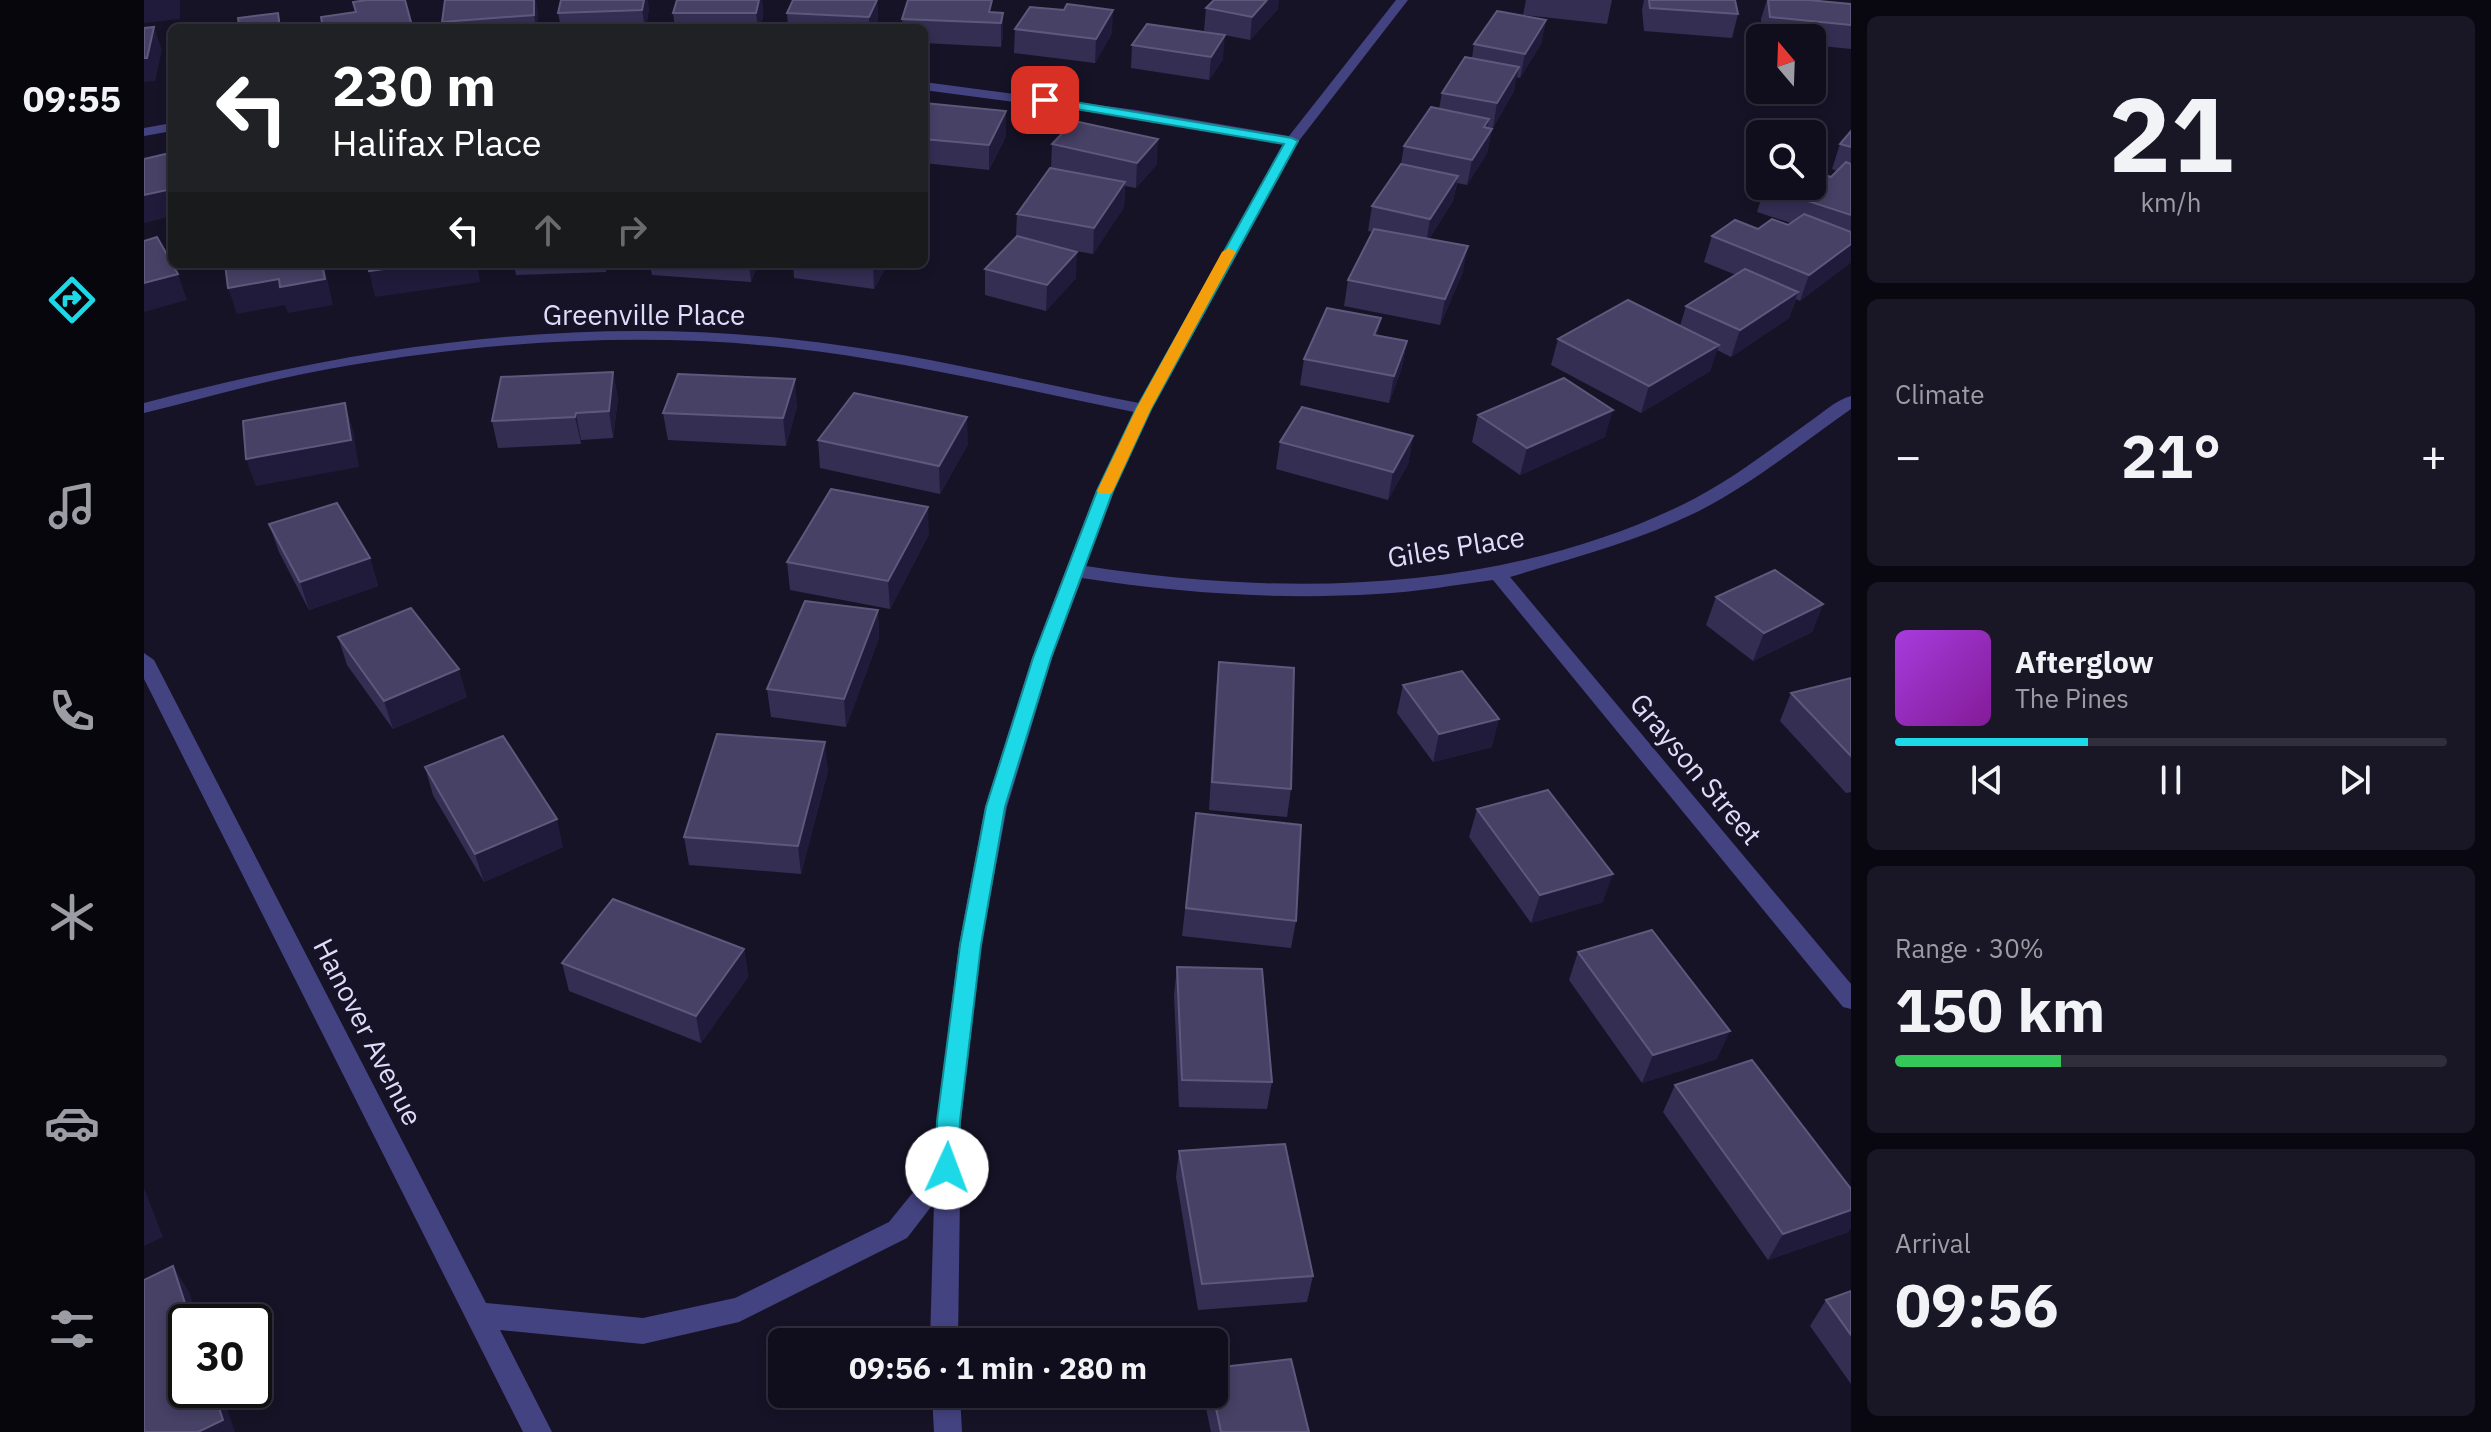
<!DOCTYPE html>
<html lang="en">
<head>
<meta charset="utf-8">
<style>
  :root { --surface:#100e1d; --page:#191726; --text:#f1f3f6; --muted:#9c9ca4; --line:#302e3b; --accent:#1dd8e7 }
  body { margin:0; font-family:"IBM Plex Sans",sans-serif; background:var(--page); color:var(--text); height:100vh; display:flex; flex-direction:column; font-size:30px; white-space:nowrap }
  * { box-sizing:border-box; margin:0 }
  p { font-size:26px; color:var(--muted) }
  .icon { flex:none; width:44px; height:44px; fill:none; stroke:currentColor; stroke-width:2; stroke-linecap:round; stroke-linejoin:round }
  .map { position:relative; flex:1; overflow:hidden }
  .drawer { display:flex; flex-direction:column; gap:16px; padding:16px; background:#090810; width:640px }
  .drawer>* { flex:none }
  .banner { position:absolute; left:24px; top:24px; width:760px; height:244px; border-radius:12px; box-shadow:0 4px 12px #0003,0 0 0 2px var(--line); background:#202124; color:#fff; overflow:hidden }
  .needle { width:52px; rotate:341deg }
  .fabs { position:absolute; left:1602px; top:24px; display:grid; gap:16px }
  .fabs a { display:grid; place-items:center; width:80px; height:80px; border-radius:12px; background:var(--surface); box-shadow:0 4px 12px #0003,0 0 0 2px var(--line); font-size:40px }
  .speed { position:absolute; left:24px; top:1304px; display:flex; gap:16px; font-size:40px; font-weight:700; text-align:center }
  .speed>* { display:grid; place-content:center; width:104px; height:104px; border-radius:50%; background:var(--surface); box-shadow:0 4px 12px #0003,0 0 0 2px var(--line); line-height:1 }
  .speed .limit { border:4px solid #111; border-radius:12px; background:#fff; color:#111 }
  .pin { position:absolute; display:grid; place-items:center; width:68px; height:68px; color:#fff; margin:-34px; border-radius:16px; box-shadow:0 4px 12px #0006 }
  .me { position:absolute; width:88px; margin:-44px; rotate:2deg; stroke-linejoin:round; filter:drop-shadow(0 0 6px #0008) }
  .turn { display:flex; align-items:center; gap:28px; height:168px; padding:0 32px; font-size:36px }
  .turn .icon { width:104px; height:104px; stroke-width:2.5 }
  .turn b { display:block; font-size:56px; line-height:68px }
  .lanes { display:flex; align-items:center; height:76px; padding:0 32px; background:#0003; justify-content:center; gap:40px; direction:ltr }
  .lanes .off { opacity:.35 }
  .big { font-size:60px; font-weight:700; line-height:1.1 }
  .drawer .card { flex:1; display:flex; flex-direction:column; justify-content:center; gap:12px; min-width:0; padding:0 28px; border-radius:12px; background:var(--page) }
  .drawer .dial { align-items:center; gap:0 }
  .dial b { font-size:104px; line-height:1 }
  .song { display:flex; align-items:center; gap:24px }
  .cover { width:96px; height:96px; border-radius:12px; background:linear-gradient(135deg,hsl(280 70% 55%),hsl(290 70% 35%)) }
  .played { height:8px; border-radius:4px; background:linear-gradient(90deg,var(--accent) 35%,var(--line) 35%) }
  .keys { display:flex; justify-content:space-around; direction:ltr }
  .heat { display:flex; justify-content:space-between; align-items:center; font-size:44px; direction:ltr }
  .charge { height:12px; border-radius:6px; background:linear-gradient(90deg,#34c759 30%,var(--line) 0) }
  .trip { position:absolute; left:624px; top:1328px; width:460px; height:80px; border-radius:12px; background:var(--surface); box-shadow:0 4px 12px #0003,0 0 0 2px var(--line); font-weight:700; line-height:80px; text-align:center }
  main { display:flex; flex:1; min-height:0 }
  .tab-bar { display:flex; flex-direction:column; width:144px; justify-content:space-around; align-items:center; background:#06060c; color:var(--muted) }
  .tab-bar .icon { width:56px; height:56px }
  .tab-bar .active { color:var(--accent) }
  .tab-bar b { font-size:36px; color:var(--text) }
  .map>svg:first-child { display:block }
</style>
</head>
<body>
<main>
<nav class="tab-bar">
<b>09:55</b>
<svg class="icon active" aria-label="directions" viewBox="0 0 24 24"><path d="M12 3l9 9-9 9-9-9zM9 14v-3h6M13 9l2 2-2 2"/></svg>
<svg class="icon" aria-label="music" viewBox="0 0 24 24"><path d="M9 18V5l10-2v13"/><circle cx="6" cy="18" r="3"/><circle cx="16" cy="16" r="3"/></svg>
<svg class="icon" aria-label="phone" viewBox="0 0 24 24"><path d="M5 4h4l2 5-3 2q2 4 5 5l2-3 5 2v4C11 20 4 13 5 4z"/></svg>
<svg class="icon" aria-label="climate" viewBox="0 0 24 24"><path d="M12 3v18M4 7l16 10M4 17L20 7"/></svg>
<svg class="icon" aria-label="car" viewBox="0 0 24 24"><path d="M5 17H2v-5l4-1 3-4h7l3 4 3 1v5h-3M9 17h6M6 11h13"/><circle cx="7" cy="17" r="2"/><circle cx="17" cy="17" r="2"/></svg>
<svg class="icon" aria-label="filters" viewBox="0 0 24 24"><path d="M4 7h16M4 17h16"/><circle cx="9" cy="7" r="2"/><circle cx="15" cy="17" r="2"/></svg>
</nav>
<div class="map">
<svg width="1707" height="1432" viewBox="0 0 1707 1432">
  <rect width="100%" height="100%" fill="#161327"/>
  <g fill="none" stroke-linecap="round" stroke-linejoin="round">
    <path fill="#444381" fill-rule="evenodd" d="M 1252,0 L 1264,0 L 1154,142 L 1008,409 L 970,491 L 942,566 C 1141,597 1355,594 1540,504 C 1583,483 1622,453 1661,425 C 1675,416 1691,400 1707,396 L 1707,409 C 1657,444 1608,484 1553,512 C 1494,541 1429,558 1366,577 L 1707,984 L 1707,1009 L 1699,1007 L 1349,580 C 1311,585 1272,592 1233,594 C 1133,600 1036,593 938,578 L 908,658 L 863,807 L 837,945 L 817,1121 L 814,1342 L 786,1342 L 790,1203 L 763,1238 L 595,1322 L 499,1344 L 356,1330 L 408,1432 L 379,1432 L 0,679 L 0,653 L 10,660 L 342,1303 L 499,1318 L 591,1298 L 745,1222 L 792,1164 L 793,1121 L 815,945 L 841,807 L 888,658 L 952,491 L 990,412 C 876,389 762,361 646,348 C 484,330 318,343 159,374 C 105,385 53,400 0,413 L 0,403 C 210,347 427,315 645,339 C 763,351 879,380 995,403 L 1140,144 L 992,118 L 780,90 L 780,82 L 992,110 L 1145,136 Z
      M 28,123 L 28,131 L 0,136 L 0,128 Z
      M 788,1394 L 816,1394 L 818,1432 L 790,1432 Z"/>
  </g>
  <path fill="#342e53" d="M 618,0 L 619,16 L 616,28 L 531,28 L 529,13 Z
    M 733,0 L 734,21 L 731,28 L 644,28 L 643,13 Z
    M 1382,0 L 1468,0 L 1463,24 L 1379,15 Z
    M 1500,0 L 1591,0 L 1594,14 L 1588,38 L 1500,31 L 1498,10 Z
    M 1623,0 L 1664,0 L 1707,4 L 1707,49 L 1668,45 L 1668,38 L 1619,38 L 1617,19 Z
    M 505,8 L 502,28 L 417,28 L 414,13 Z
    M 1062,8 L 1134,9 L 1106,40 L 1060,31 Z
    M 394,11 L 394,28 L 300,28 L 298,22 Z
    M 859,13 L 859,36 L 857,47 L 780,43 L 780,28 L 759,28 L 758,19 Z
    M 1402,20 L 1397,44 L 1376,78 L 1372,77 L 1370,91 L 1349,128 L 1344,127 L 1348,129 L 1343,153 L 1323,185 L 1313,183 L 1309,201 L 1285,239 L 1319,272 L 1296,325 L 1200,306 L 1204,280 L 1229,232 L 1224,231 L 1228,206 L 1257,164 L 1260,146 L 1295,109 L 1298,93 L 1328,58 L 1330,44 Z
    M 871,29 L 968,33 L 951,63 L 870,53 Z
    M 988,45 L 1079,59 L 1065,80 L 987,68 Z
    M 780,103 L 862,111 L 862,136 L 845,170 L 780,163 Z
    M 1707,131 L 1707,262 L 1656,301 L 1652,299 L 1645,318 L 1587,357 L 1573,350 L 1566,371 L 1497,413 L 1407,365 L 1414,339 L 1536,326 L 1542,306 L 1592,275 L 1560,262 L 1568,236 L 1644,225 L 1647,223 L 1613,212 L 1621,187 L 1687,177 L 1693,171 L 1688,169 L 1696,144 Z
    M 908,144 L 1013,164 L 992,188 L 981,186 L 980,207 L 949,254 L 921,249 L 932,278 L 902,311 L 841,295 L 841,269 L 872,237 L 873,214 L 907,168 Z
    M 370,264 L 463,264 L 462,272 L 372,275 Z
    M 506,264 L 614,264 L 607,282 L 508,275 Z
    M 649,264 L 744,264 L 730,289 L 650,278 Z
    M 1234,335 L 1263,341 L 1258,367 L 1245,403 L 1156,385 L 1160,359 Z
    M 469,372 L 474,399 L 469,438 L 437,440 L 437,444 L 354,448 L 348,421 Z
    M 653,406 L 642,446 L 524,440 L 519,413 Z
    M 1334,415 L 1461,437 L 1376,475 L 1328,442 Z
    M 1269,436 L 1264,464 L 1244,500 L 1132,469 L 1136,442 Z
    M 674,440 L 824,444 L 796,494 L 676,468 Z
    M 125,524 L 226,558 L 234,586 L 165,610 L 135,552 Z
    M 785,534 L 746,609 L 646,590 L 643,562 Z
    M 1572,597 L 1679,604 L 1668,632 L 1609,661 L 1562,625 Z
    M 734,610 L 735,638 L 702,727 L 627,717 L 623,689 Z
    M 194,637 L 323,697 L 249,729 L 203,665 Z
    M 1075,662 L 1147,789 L 1143,817 L 1065,810 L 1072,690 Z
    M 1707,678 L 1707,792 L 1702,793 L 1636,721 L 1647,693 Z
    M 1259,685 L 1348,747 L 1289,762 L 1253,713 Z
    M 281,767 L 419,847 L 340,882 L 289,795 Z
    M 684,770 L 657,874 L 545,865 L 540,837 Z
    M 1333,809 L 1459,902 L 1387,923 L 1325,837 Z
    M 1052,813 L 1152,921 L 1147,948 L 1038,936 Z
    M 600,949 L 604,977 L 557,1043 L 425,991 L 418,963 Z
    M 1434,952 L 1573,1059 L 1498,1083 L 1425,980 Z
    M 1033,967 L 1128,1082 L 1123,1109 L 1035,1107 L 1030,995 Z
    M 1531,1085 L 1707,1189 L 1707,1228 L 1704,1232 L 1624,1260 L 1519,1112 Z
    M 1035,1151 L 1169,1276 L 1163,1302 L 1054,1310 L 1032,1177 Z
    M 1707,1291 L 1707,1384 L 1666,1326 L 1682,1300 Z
    M 1059,1394 L 1070,1394 L 1165,1432 L 1067,1432 Z"/>
  <path fill="#201b3a" d="M 0,0 L 36,0 L 36,19 L 0,23 Z
    M 390,0 L 392,0 L 394,11 L 394,28 L 392,28 L 390,15 Z
    M 500,0 L 504,0 L 505,8 L 502,28 L 501,28 L 498,10 Z
    M 615,0 L 618,0 L 619,16 L 616,28 L 614,28 L 612,13 Z
    M 733,0 L 734,21 L 731,28 L 725,28 L 725,17 Z
    M 1123,0 L 1135,0 L 1134,9 L 1106,40 L 1108,17 Z
    M 969,10 L 968,33 L 951,63 L 952,39 Z
    M 859,13 L 859,36 L 857,47 L 857,23 Z
    M 1402,20 L 1397,44 L 1376,78 L 1381,54 Z
    M 10,27 L 18,50 L 11,81 L 0,82 L 0,58 Z
    M 1081,35 L 1079,59 L 1065,80 L 1067,57 Z
    M 1375,67 L 1370,91 L 1349,128 L 1353,103 Z
    M 862,111 L 862,136 L 845,170 L 845,145 Z
    M 1345,119 L 1341,140 L 1348,129 L 1343,153 L 1323,185 L 1328,160 L 1340,127 Z
    M 1014,139 L 1013,164 L 992,188 L 993,163 Z
    M 1314,176 L 1309,201 L 1282,244 L 1286,219 Z
    M 981,182 L 980,207 L 949,254 L 950,228 Z
    M 28,189 L 28,216 L 0,223 L 0,195 Z
    M 1707,244 L 1707,262 L 1656,301 L 1665,275 Z
    M 1324,246 L 1319,272 L 1296,325 L 1301,299 Z
    M 933,252 L 932,278 L 902,311 L 903,285 Z
    M 180,264 L 189,305 L 144,313 L 141,305 L 93,314 L 84,288 Z
    M 275,264 L 333,264 L 336,282 L 231,297 L 225,271 Z
    M 605,264 L 614,264 L 607,282 Z
    M 729,264 L 744,264 L 730,289 Z
    M 34,274 L 43,300 L 0,312 L 0,283 Z
    M 1654,292 L 1645,318 L 1587,357 L 1596,330 Z
    M 1237,318 L 1232,345 L 1230,335 Z
    M 1263,341 L 1258,367 L 1245,403 L 1250,376 Z
    M 1575,345 L 1566,371 L 1497,413 L 1505,386 Z
    M 469,372 L 474,399 L 469,438 L 465,411 Z
    M 651,379 L 653,406 L 642,446 L 639,418 Z
    M 201,403 L 209,430 L 215,467 L 112,486 L 102,459 Z
    M 1469,410 L 1461,437 L 1376,475 L 1383,448 Z
    M 432,413 L 437,440 L 437,444 L 431,417 Z
    M 823,417 L 824,444 L 796,494 L 795,466 Z
    M 1269,436 L 1264,464 L 1244,500 L 1249,472 Z
    M 784,507 L 785,534 L 746,609 L 744,581 Z
    M 226,558 L 234,586 L 165,610 L 156,582 Z
    M 1679,604 L 1668,632 L 1609,661 L 1620,633 Z
    M 734,610 L 735,638 L 702,727 L 700,699 Z
    M 315,669 L 323,697 L 249,729 L 240,701 Z
    M 1355,719 L 1348,747 L 1289,762 L 1295,734 Z
    M 681,742 L 684,770 L 657,874 L 654,846 Z
    M 413,819 L 419,847 L 340,882 L 331,854 Z
    M 1469,874 L 1459,902 L 1387,923 L 1396,895 Z
    M 600,949 L 604,977 L 557,1043 L 552,1016 Z
    M 1586,1031 L 1573,1059 L 1498,1083 L 1509,1055 Z
    M 0,1188 L 19,1237 L 0,1246 Z
    M 1707,1210 L 1707,1228 L 1704,1232 L 1624,1260 L 1639,1234 Z
    M 29,1266 L 45,1292 L 55,1322 L 47,1322 Z
    M 69,1390 L 77,1390 L 91,1432 L 54,1432 Z"/>
  <path fill="#464165" stroke="#5e597c" stroke-width="2" d="M 223,0 L 261,0 L 268,26 L 253,28 L 179,28 L 177,17 L 212,12 L 209,2 Z
    M 301,0 L 390,0 L 390,15 L 298,22 Z
    M 417,0 L 500,0 L 498,10 L 414,13 Z
    M 533,0 L 615,0 L 612,13 L 529,13 Z
    M 649,0 L 733,0 L 725,17 L 643,13 Z
    M 764,0 L 848,0 L 845,12 L 859,13 L 857,23 L 758,19 Z
    M 1070,0 L 1123,0 L 1108,17 L 1062,8 Z
    M 1505,0 L 1591,0 L 1594,14 L 1506,8 Z
    M 1624,0 L 1664,0 L 1707,4 L 1707,25 L 1626,17 Z
    M 923,4 L 969,10 L 952,39 L 871,29 L 886,7 L 920,10 Z
    M 1353,11 L 1402,20 L 1381,54 L 1330,44 Z
    M 134,13 L 136,28 L 81,28 L 95,26 L 94,18 Z
    M 1003,24 L 1081,35 L 1067,57 L 988,45 Z
    M 10,27 L 3,58 L 0,58 L 0,28 Z
    M 1321,57 L 1375,67 L 1353,103 L 1298,93 Z
    M 780,103 L 862,111 L 845,145 L 780,139 Z
    M 1287,107 L 1345,119 L 1340,127 L 1348,129 L 1328,160 L 1260,146 Z
    M 930,121 L 1014,139 L 993,163 L 908,144 Z
    M 1707,131 L 1707,147 L 1696,144 Z
    M 26,153 L 28,157 L 28,189 L 0,195 L 0,159 Z
    M 1702,162 L 1707,164 L 1707,215 L 1621,187 L 1668,186 L 1668,171 L 1687,177 Z
    M 1257,164 L 1314,176 L 1286,219 L 1228,206 Z
    M 906,168 L 981,182 L 950,228 L 873,214 Z
    M 1660,214 L 1707,232 L 1707,244 L 1665,275 L 1568,236 L 1591,220 L 1614,229 L 1628,219 L 1644,225 Z
    M 1230,229 L 1324,246 L 1301,299 L 1204,280 Z
    M 873,236 L 933,252 L 903,285 L 841,269 Z
    M 13,237 L 34,274 L 0,283 L 0,241 Z
    M 81,264 L 178,264 L 181,279 L 136,287 L 135,279 L 84,288 Z
    M 224,264 L 275,264 L 225,271 Z
    M 1601,269 L 1654,292 L 1596,330 L 1542,306 Z
    M 1484,300 L 1575,345 L 1505,386 L 1414,339 Z
    M 1183,308 L 1237,318 L 1230,335 L 1263,341 L 1250,376 L 1160,359 Z
    M 469,372 L 465,411 L 432,413 L 431,417 L 348,421 L 357,377 Z
    M 534,374 L 651,379 L 639,418 L 519,413 Z
    M 1420,378 L 1469,410 L 1383,448 L 1334,415 Z
    M 710,393 L 823,417 L 795,466 L 674,440 Z
    M 201,403 L 207,440 L 102,459 L 99,421 Z
    M 1158,407 L 1269,436 L 1249,472 L 1136,442 Z
    M 687,489 L 784,507 L 744,581 L 643,562 Z
    M 193,503 L 226,558 L 156,582 L 125,524 Z
    M 1631,570 L 1679,604 L 1620,633 L 1572,597 Z
    M 661,601 L 734,610 L 700,699 L 623,689 Z
    M 267,608 L 315,669 L 240,701 L 194,637 Z
    M 1075,662 L 1150,668 L 1147,789 L 1068,782 Z
    M 1318,671 L 1355,719 L 1295,734 L 1259,685 Z
    M 1707,678 L 1707,756 L 1647,693 Z
    M 573,734 L 681,742 L 654,846 L 540,837 Z
    M 359,736 L 413,819 L 331,854 L 281,767 Z
    M 1404,790 L 1469,874 L 1396,895 L 1333,809 Z
    M 1052,813 L 1157,825 L 1152,921 L 1042,908 Z
    M 469,899 L 600,949 L 552,1016 L 418,963 Z
    M 1508,930 L 1586,1031 L 1509,1055 L 1434,952 Z
    M 1033,967 L 1118,969 L 1128,1082 L 1038,1080 Z
    M 1608,1060 L 1707,1189 L 1707,1210 L 1639,1234 L 1531,1085 Z
    M 1141,1144 L 1169,1276 L 1058,1284 L 1035,1151 Z
    M 29,1266 L 47,1322 L 42,1322 L 42,1390 L 69,1390 L 79,1420 L 54,1432 L 0,1432 L 0,1280 Z
    M 1707,1291 L 1707,1335 L 1682,1300 Z
    M 1147,1359 L 1165,1432 L 1077,1432 L 1069,1394 L 1070,1394 L 1070,1368 Z"/>
  <path fill="#1dd8e7" stroke="#138c96" stroke-width="2" d="M 901,97 L 1148,138 L 1154,141 L 1007,409 L 969,491 L 907,658 L 861,807 L 837,945 L 816,1121 L 814,1168 L 811,1175 L 803,1178 L 795,1175 L 792,1168 L 793,1121 L 816,945 L 842,807 L 889,658 L 953,491 L 992,409 L 1140,144 L 897,103 L 895,100 Z"/>
  <path fill="#f59e0b" d="M 1085,248 L 1092,252 L 1007,409 L 969,491 L 967,494 L 956,494 L 953,491 L 992,409 L 1078,252 Z"/>
  <g text-anchor="middle" stroke-width="8" stroke-linejoin="round" paint-order="stroke">
    <g font-size="28" fill="#dfdcfb" stroke="#161327">
      <text x="500" y="325">Greenville Place</text>
      <text transform="translate(1312 547) rotate(-9)" y="10">Giles Place</text>
      <text transform="translate(1552 769) rotate(50)" y="10">Grayson Street</text>
      <text transform="translate(224 1032) rotate(63)" y="10">Hanover Avenue</text>
    </g>
  </g>
</svg>
<div class="fabs">
<a><svg class="needle" viewBox="-14 -14 28 28"><path d="M0-13l5 13h-10z" fill="#e53935"/><path d="M0 13l5-13h-10z" fill="#9c9ca4"/></svg></a>
<a><svg class="icon" aria-label="search" viewBox="0 0 24 24"><circle cx="10" cy="10" r="6"/><path d="M15 15l6 6"/></svg></a>
</div>
<div class="speed"><div class="limit">30</div></div>
<div class="pin" style="left:901px;top:100px;background:#d93025"><svg class="icon" aria-label="arrive" viewBox="0 0 24 24"><path d="M6 21V4h12l-3 4 3 4H6"/></svg></div>
<svg class="me" style="left:803px;top:1168px" viewBox="-20 -20 40 40"><circle r="19" fill="#fff"/><path d="M0-13L10 11 0 6-10 11z" fill="#1dd8e7"/></svg>
<div class="trip">09:56 · 1 min · 280 m</div>
<div class="banner">
<div class="turn"><svg class="icon" aria-label="left" viewBox="0 0 24 24"><path d="M17 20v-9H6M10 6l-5 5 5 5"/></svg><div><b>230 m</b>Halifax Place</div></div>
<div class="lanes"><svg class="icon" aria-label="left" viewBox="0 0 24 24"><path d="M17 20v-9H6M10 6l-5 5 5 5"/></svg><svg class="icon off" aria-label="ahead" viewBox="0 0 24 24"><path d="M12 20V5M6 11l6-6 6 6"/></svg><svg class="icon off" aria-label="right" viewBox="0 0 24 24"><path d="M7 20v-9h11M14 6l5 5-5 5"/></svg></div>
</div>
</div>
<section class="drawer">
<div class="card dial"><b>21</b><p>km/h</p></div>
<div class="card"><p>Climate</p>
<div class="heat"><a>−</a><b class="big">21°</b><a>+</a></div>
</div>
<div class="card">
<div class="song"><i class="cover"></i><div><b>Afterglow</b><p>The Pines</p></div></div>
<div class="played"></div>
<div class="keys"><svg class="icon" aria-label="previous" viewBox="0 0 24 24"><path d="M18 5L8 12l10 7zM5 5v14"/></svg><svg class="icon" aria-label="pause" viewBox="0 0 24 24"><path d="M8 5v14M16 5v14"/></svg><svg class="icon" aria-label="next" viewBox="0 0 24 24"><path d="M6 5l10 7-10 7zM19 5v14"/></svg></div>
</div>
<div class="card"><p>Range · 30%</p><b class="big">150 km</b><div class="charge"></div></div>
<div class="card"><p>Arrival</p><b class="big">09:56</b></div>
</section>
</main>
</body>
</html>
